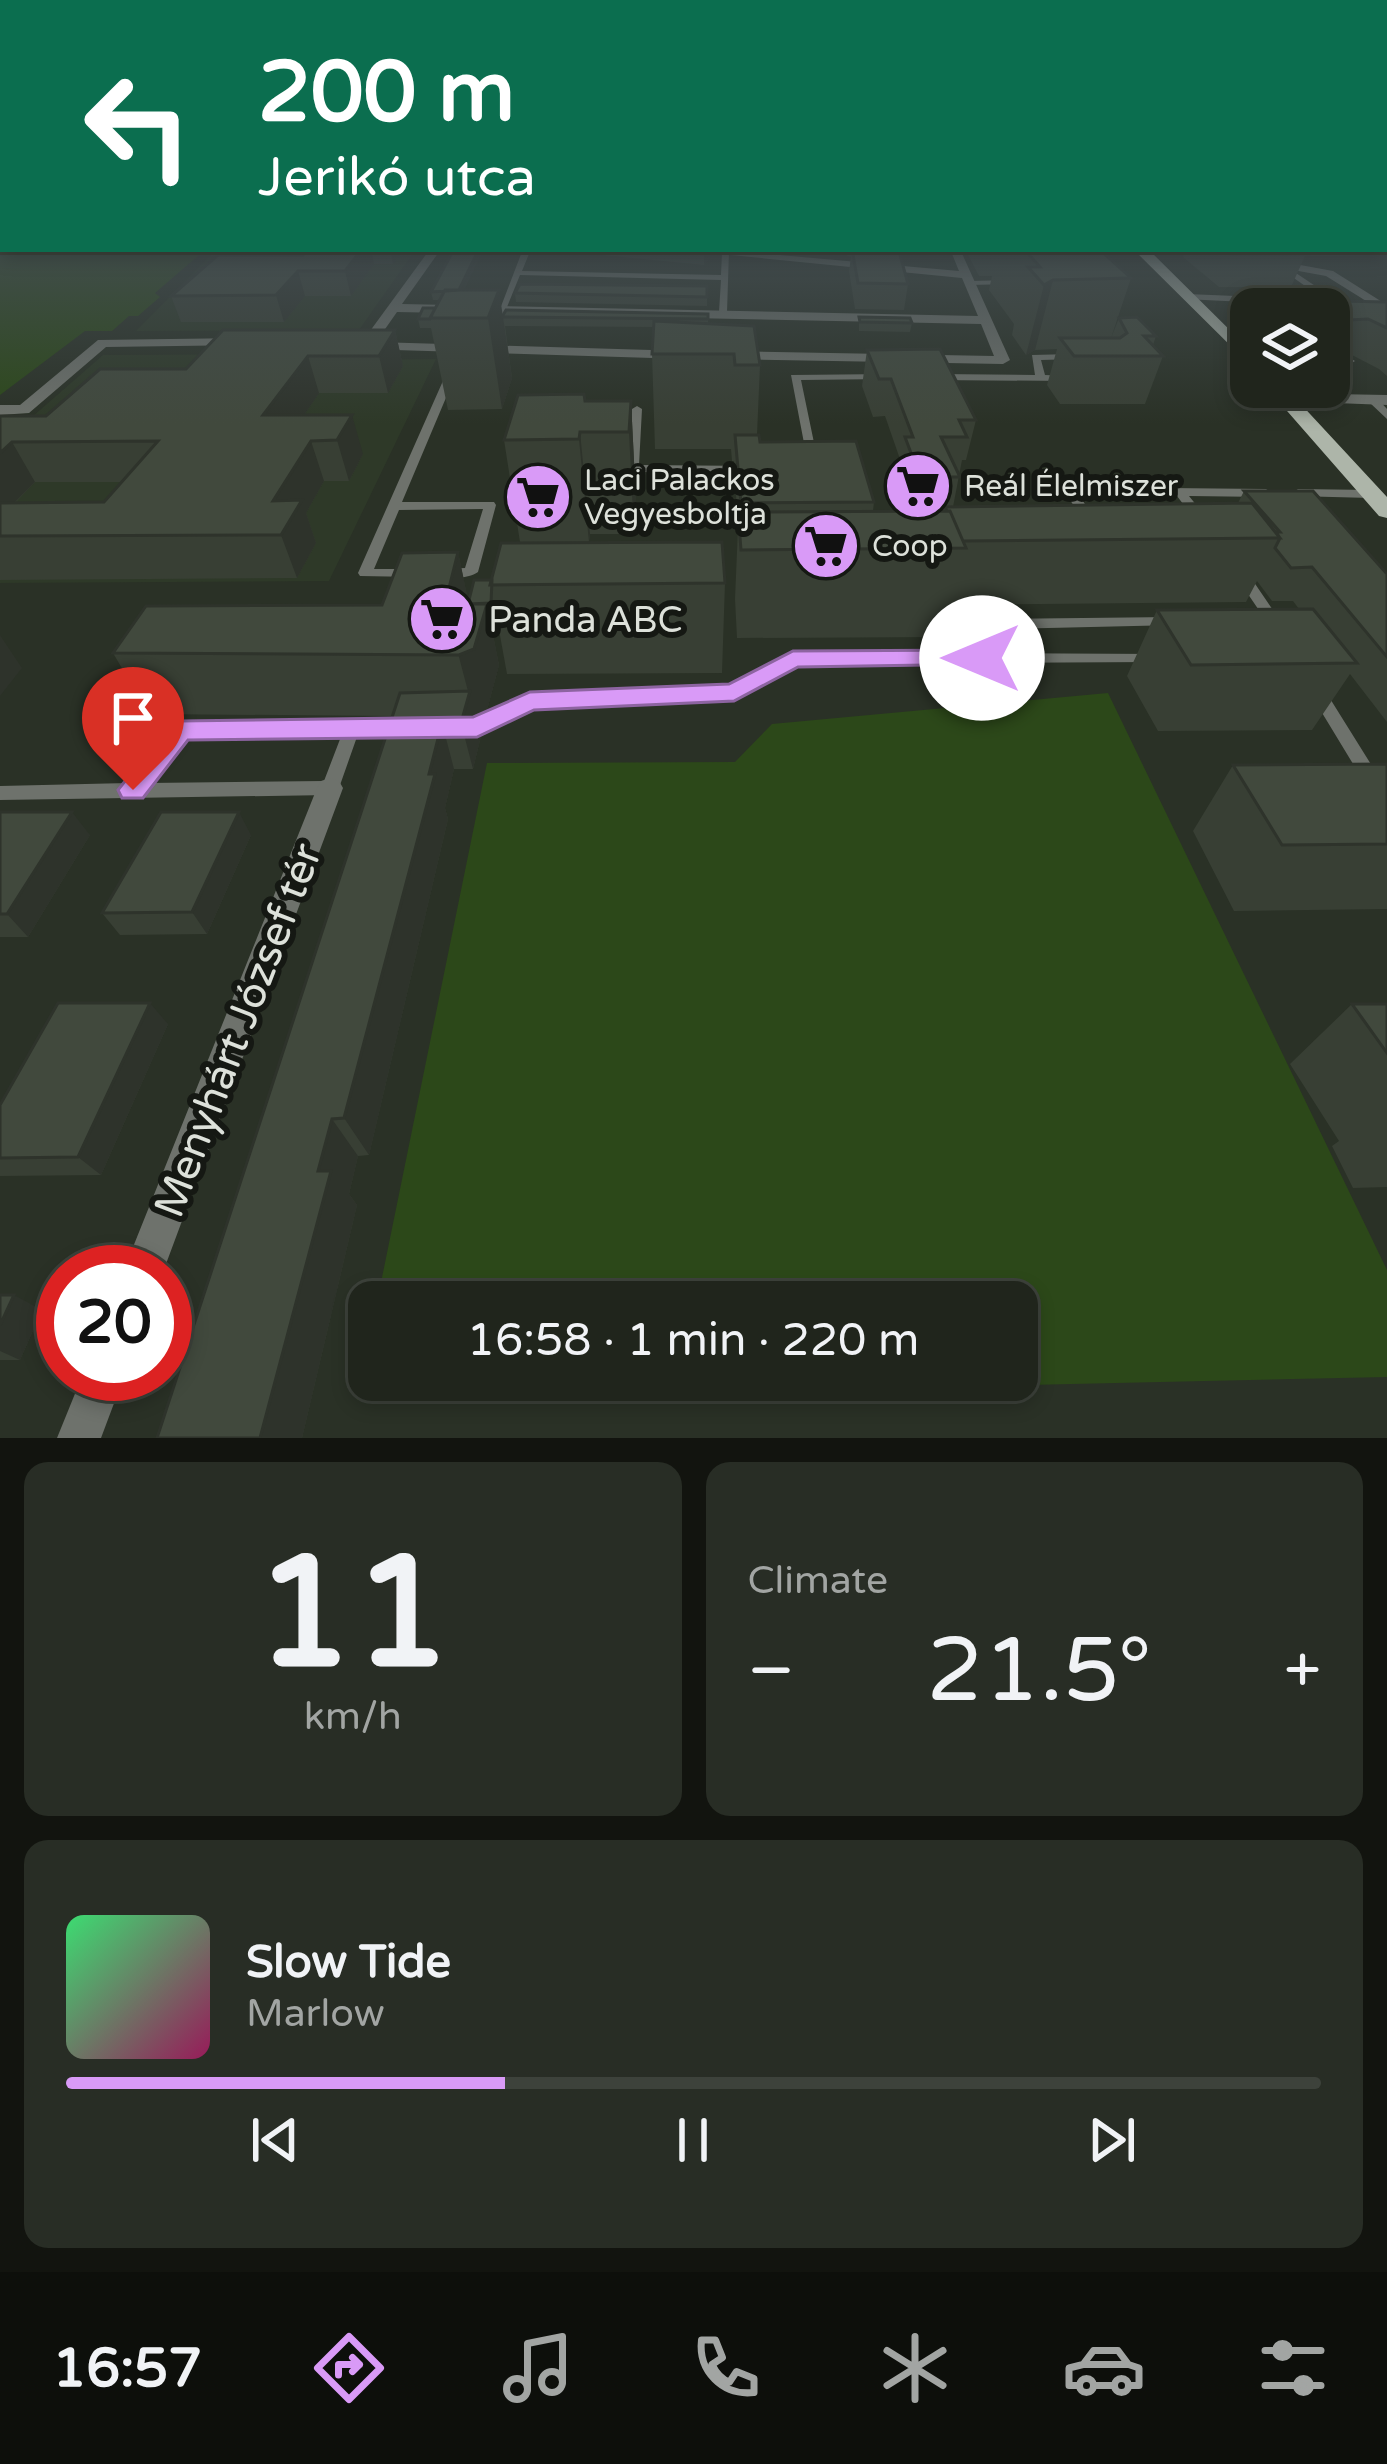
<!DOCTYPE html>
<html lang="en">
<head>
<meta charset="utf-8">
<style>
  :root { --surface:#20251c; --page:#282d25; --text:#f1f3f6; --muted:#a2a5a3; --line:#3d423b; --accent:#d99af7 }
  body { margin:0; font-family:"Varela Round",sans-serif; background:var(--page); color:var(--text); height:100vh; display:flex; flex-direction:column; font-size:45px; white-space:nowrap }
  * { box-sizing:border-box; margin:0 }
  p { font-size:39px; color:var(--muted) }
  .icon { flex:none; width:66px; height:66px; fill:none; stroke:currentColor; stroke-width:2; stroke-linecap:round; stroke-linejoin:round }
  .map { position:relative; height:1438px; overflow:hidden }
  .details { display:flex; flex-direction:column; gap:24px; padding:24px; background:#12140f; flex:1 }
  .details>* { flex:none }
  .guide { position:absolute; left:0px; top:0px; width:1389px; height:252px; box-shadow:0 6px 18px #0003,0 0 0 3px var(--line); background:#0b6e4f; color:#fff; overflow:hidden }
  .buttons { position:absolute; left:1230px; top:288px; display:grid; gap:24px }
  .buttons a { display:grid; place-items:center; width:120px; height:120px; border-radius:24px; background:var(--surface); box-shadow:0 6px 18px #0003,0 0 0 3px var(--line); font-size:60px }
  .speed { position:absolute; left:36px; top:1245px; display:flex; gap:24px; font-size:60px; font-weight:700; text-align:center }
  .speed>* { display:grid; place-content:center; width:156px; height:156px; border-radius:50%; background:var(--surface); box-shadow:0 6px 18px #0003,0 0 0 3px var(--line); line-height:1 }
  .speed .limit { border:18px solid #d22; background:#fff; color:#111 }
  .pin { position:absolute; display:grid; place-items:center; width:102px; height:102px; color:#fff; margin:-123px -51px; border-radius:50% 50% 50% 0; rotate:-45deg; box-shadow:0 0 12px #0007 }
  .pin .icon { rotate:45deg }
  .me { position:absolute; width:132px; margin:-66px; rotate:270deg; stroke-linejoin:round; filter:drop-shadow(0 0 9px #0008) }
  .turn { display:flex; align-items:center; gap:42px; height:252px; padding:0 60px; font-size:54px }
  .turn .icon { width:156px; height:156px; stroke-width:2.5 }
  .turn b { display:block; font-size:84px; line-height:102px }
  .big { font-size:90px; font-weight:600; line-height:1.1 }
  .details .widget { flex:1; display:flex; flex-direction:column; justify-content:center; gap:18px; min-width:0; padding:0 42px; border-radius:24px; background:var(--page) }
  .details .dial { align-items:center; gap:0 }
  .dial b { font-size:156px; line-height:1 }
  .song { display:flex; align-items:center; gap:36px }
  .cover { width:144px; height:144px; border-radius:18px; background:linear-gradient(135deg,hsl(140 70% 55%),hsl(330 70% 35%)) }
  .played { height:12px; border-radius:6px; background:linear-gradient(90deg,var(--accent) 35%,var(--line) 35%) }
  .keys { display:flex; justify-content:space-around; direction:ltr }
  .heat { display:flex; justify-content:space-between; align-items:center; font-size:66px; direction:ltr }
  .details .tiles { flex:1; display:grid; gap:24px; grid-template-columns:1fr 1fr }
  .widget:last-child { grid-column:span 2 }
  .trip { position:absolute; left:348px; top:1281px; width:690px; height:120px; border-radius:24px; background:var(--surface); box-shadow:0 6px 18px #0003,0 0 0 3px var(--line); font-weight:600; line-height:120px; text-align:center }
  .tabs { display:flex; height:192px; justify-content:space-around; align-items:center; background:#0d0f0b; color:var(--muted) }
  .tabs .icon { width:84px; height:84px }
  .tabs .current { color:var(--accent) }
  .tabs b { font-size:54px; color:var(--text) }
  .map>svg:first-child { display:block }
</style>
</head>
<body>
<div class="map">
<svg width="1387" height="1438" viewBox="0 0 1387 1438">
  <rect width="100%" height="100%" fill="#2a3126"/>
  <path fill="#2e3928" d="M 217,249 L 416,249 L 359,330 L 136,331 Z
    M 338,354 L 349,360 L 436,359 L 329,581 L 0,583 L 0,417 L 32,417 L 103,355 Z"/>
  <path fill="#2c4819" d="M 43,249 L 206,249 L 155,293 L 160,297 L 138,316 L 129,316 L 112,331 L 85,331 L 0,395 L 0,256 Z
    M 1108,693 L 1387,1270 L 1387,1377 L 357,1400 L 369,1339 L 369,1380 L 1017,1380 L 1017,1302 L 377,1302 L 487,763 L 735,762 L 772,724 Z"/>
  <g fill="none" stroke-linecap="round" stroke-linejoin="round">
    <path fill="#6e726c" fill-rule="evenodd" d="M 523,249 L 531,249 L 522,271 L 721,275 L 722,253 L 729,251 L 727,312 L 723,315 L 719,312 L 721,280 L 520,275 L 507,307 L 500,309 Z
      M 1281,263 L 1369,322 L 1387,323 L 1387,329 L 1364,327 L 1278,267 Z
      M 1014,280 L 1011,284 L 970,285 L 966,283 L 970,281 Z
      M 1187,294 L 1311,299 L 1315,302 L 1311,305 L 1184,299 Z
      M 1072,354 L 1075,355 L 1075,359 L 1041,360 L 1045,375 L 1071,376 L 1072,378 L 1067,381 L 936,380 L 931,377 L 936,374 L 1035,375 L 1032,355 Z
      M 1329,357 L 1350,358 L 1355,361 L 1350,364 L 1329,363 Z
      M 451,371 L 456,374 L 402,502 L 494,502 L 496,505 L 478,572 C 469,579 444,580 435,573 L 442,569 L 465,568 L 483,509 L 399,510 L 374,569 L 416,569 L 423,573 L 416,577 L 360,576 L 358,573 L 446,374 Z
      M 891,374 L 891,378 L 887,379 L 801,380 L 818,462 L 808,464 L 791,375 Z
      M 1369,398 L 1377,398 L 1387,409 L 1387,419 L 1369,402 Z
      M 637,406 L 642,409 L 639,465 L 755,466 L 761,470 L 755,474 L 639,472 L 633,477 L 627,472 L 609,470 L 609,466 L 628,465 L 632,409 Z
      M 1070,487 L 1266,489 L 1272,493 L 1266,497 L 1189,496 L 1210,522 L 1204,526 L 1199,525 L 1177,496 L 1079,495 L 1096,521 L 1090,525 L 1086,524 L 1064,491 Z
      M 1298,489 L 1371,490 L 1377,494 L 1371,498 L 1294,496 L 1292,493 Z
      M 1240,568 L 1245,569 L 1281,622 L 1283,625 L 1281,628 L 1271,628 L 1233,572 Z
      M 1172,617 L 1179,622 L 1177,625 L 1000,629 L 985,634 L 989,653 L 1158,654 L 1161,657 L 1153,662 L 796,664 L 734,697 L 532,706 L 477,733 L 460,733 L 452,727 L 460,721 L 475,721 L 529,696 L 731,687 L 793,654 L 973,653 L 970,632 L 972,629 L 998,619 Z
      M 1318,688 L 1324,689 L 1387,790 L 1387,812 L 1381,810 L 1310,693 Z
      M 410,722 L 418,728 L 416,732 L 358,734 L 339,788 L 336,793 L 330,795 L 0,800 L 0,786 L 128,783 L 174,726 L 180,724 ZM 342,734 L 324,781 L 148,783 L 185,736 Z"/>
    <path fill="#6e726c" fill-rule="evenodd" d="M 430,249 L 441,249 L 402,304 L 978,316 L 962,278 L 670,249 L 712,249 L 959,271 L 950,249 L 960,249 L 1010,360 L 1003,364 L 726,359 L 719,355 L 726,351 L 994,356 L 981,324 L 397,312 L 376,342 L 685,351 L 692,355 L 685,359 L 362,349 L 362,342 Z
      M 1253,249 L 1265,249 L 1284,262 L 1333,271 L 1387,305 L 1387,314 L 1326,276 L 1277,267 Z
      M 243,338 L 250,342 L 248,345 L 106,347 L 29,413 L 0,415 L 0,405 L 20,405 L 98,340 Z
      M 1279,393 L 1387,395 L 1387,405 L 1284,401 L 1276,396 Z
      M 330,778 L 339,781 L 343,788 L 163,1272 L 123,1272 L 317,788 L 321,781 Z
      M 83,1374 L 125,1374 L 101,1438 L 57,1438 Z"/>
    <path fill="#6e726c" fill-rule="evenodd" d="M 3,241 L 3,248 L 0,248 L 0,242 Z"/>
    <path fill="#adb5a9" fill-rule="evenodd" d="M 1133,249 L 1148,249 L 1251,351 L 1251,366 Z
      M 1266,387 L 1285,387 L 1387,497 L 1387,518 L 1379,516 Z"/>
    <path stroke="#9ca199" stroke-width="3" d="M 0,253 L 26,249"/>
  </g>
  <path fill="#383f34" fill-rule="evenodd" d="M 1386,223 L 1387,255 L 1305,256 L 1291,287 L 1219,287 L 1183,257 L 1185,252 L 1182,249 L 1386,249 Z
    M 308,249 L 404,249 L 393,264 L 374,264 L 351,296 L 305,296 L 284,322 L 181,322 L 171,296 L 303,255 Z
    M 541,249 L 710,249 L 710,257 L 704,265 Z
    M 846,249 L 891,249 L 908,284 L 904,310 L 855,309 L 849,271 L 851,257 L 847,256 Z
    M 965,249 L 1105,249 L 1107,256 L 1131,278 L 1111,338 L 1119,318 L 1156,336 L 1153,345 L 1163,356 L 1145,404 L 1060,404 L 1047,385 L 1057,349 L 1035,350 L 1026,355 L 1012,335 L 1014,324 L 989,290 L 992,276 L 979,276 Z
    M 707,286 L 707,306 L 516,302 L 515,293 Z
    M 464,290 L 503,316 L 708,314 L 708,324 L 760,365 L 757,435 L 760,442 L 874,502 L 873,511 L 909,511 L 898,477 L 901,462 L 885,416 L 873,417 L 862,386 L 867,350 L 976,420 L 966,460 L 962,460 L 953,507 L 1238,503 L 1244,491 L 1387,574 L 1387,722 L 1350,674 L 1312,730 L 1158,731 L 1127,676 L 1157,610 L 1299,609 L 1293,601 L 1272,601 L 1257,581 L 1246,602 L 952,605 L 944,637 L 737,638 L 735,599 L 738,528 L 734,461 L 732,461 L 731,449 L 655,449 L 652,354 L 654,327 L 505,326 L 512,378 L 502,409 L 448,410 L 431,328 L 420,328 L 418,319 L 435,308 L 439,300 L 433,300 L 431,292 Z
    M 1292,300 L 1387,302 L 1387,376 L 1379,369 L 1350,354 L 1329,355 L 1329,309 L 1288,309 Z
    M 859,317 L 912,323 L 910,332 L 859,331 Z
    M 395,330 L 403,366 L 388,393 L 319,393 L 304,415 L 363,454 L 349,481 L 324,481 L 306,513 L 316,543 L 297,578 L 0,580 L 0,416 L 46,416 L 186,369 ZM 35,482 L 122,482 L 104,502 L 15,503 Z
    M 585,401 L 631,401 L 636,501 L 634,534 L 590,534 L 589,542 L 520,542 L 504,440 Z
    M 458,552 L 468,601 L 474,580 L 725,583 L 722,673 L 507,674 L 495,608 L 493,615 L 489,615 L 499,665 L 487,710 L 476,716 L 481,736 L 473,769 L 454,769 L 445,808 L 448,819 L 369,1155 L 358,1156 L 349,1194 L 357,1205 L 302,1438 L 157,1438 L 392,716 L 149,714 L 113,653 L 382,605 Z
    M 1387,764 L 1387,909 L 1234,911 L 1193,831 L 1233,765 Z
    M 0,812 L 90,835 L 28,937 L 0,937 Z
    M 251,835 L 207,934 L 120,935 L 102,913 Z
    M 1352,1004 L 1387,1004 L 1387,1187 L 1353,1188 L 1332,1146 L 1339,1141 L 1290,1064 Z
    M 168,1024 L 101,1175 L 0,1176 L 0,1105 Z
    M 0,1295 L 42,1310 L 20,1360 L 0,1360 Z"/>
  <path fill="#2e332b" d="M 362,249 L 371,249 L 374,264 L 351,296 L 345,271 Z
    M 390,249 L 404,249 L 393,264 Z
    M 479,249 L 484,249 L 459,301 L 458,292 Z
    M 708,249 L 710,249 L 710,257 L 704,265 L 704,254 Z
    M 298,271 L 305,296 L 284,322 L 276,295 Z
    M 1053,280 L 1035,350 L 1026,355 L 1044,285 Z
    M 499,290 L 512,378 L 502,409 L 488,318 Z
    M 395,330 L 403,366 L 388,393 L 379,356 Z
    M 308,356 L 319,393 L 277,455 L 263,415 Z
    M 631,401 L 636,501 L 634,534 L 629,432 Z
    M 352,415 L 363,454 L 349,481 L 337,440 Z
    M 580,432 L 590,534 L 589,542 L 579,439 Z
    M 311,441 L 324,481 L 306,513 L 316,543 L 297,578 L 281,535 L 273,501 Z
    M 12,442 L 35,482 L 0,517 L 0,453 Z
    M 458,552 L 469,604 L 487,604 L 499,665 L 487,710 L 476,716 L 481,736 L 473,769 L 461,723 L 469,695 L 445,604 Z
    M 0,635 L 22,668 L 0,696 Z
    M 442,723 L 454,769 L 445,808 L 448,819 L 369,1155 L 344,1118 Z
    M 72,812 L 90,835 L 28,937 L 7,914 Z
    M 239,812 L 251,835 L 207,934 L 192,912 Z
    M 150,1003 L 168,1024 L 101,1175 L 78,1157 Z
    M 332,1119 L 358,1156 L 349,1194 L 357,1205 L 302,1438 L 260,1438 L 318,1171 Z
    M 14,1295 L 42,1310 L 20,1360 L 0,1351 L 0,1325 Z"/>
  <path fill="#41493d" stroke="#2e332b" stroke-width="3" d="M 308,249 L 362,249 L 345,271 L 298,271 L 276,295 L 171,296 L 218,255 L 303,255 Z
    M 454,249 L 479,249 L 459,290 L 431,292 Z
    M 654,249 L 708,249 L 704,254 Z
    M 852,249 L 899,251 L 908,284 L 858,283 Z
    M 1024,249 L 1099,249 L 1131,278 L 1053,280 L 1044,285 L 1028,267 L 1040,267 Z
    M 1224,249 L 1298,249 L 1306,254 L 1231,254 Z
    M 520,284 L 707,286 L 707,297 L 515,293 Z
    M 445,290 L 499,290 L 488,318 L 430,318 Z
    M 1292,300 L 1387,302 L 1387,328 L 1368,319 L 1329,321 L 1329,309 L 1303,309 Z
    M 423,308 L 435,308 L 430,319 L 418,319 Z
    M 506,310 L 708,314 L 708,319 L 502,317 Z
    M 859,317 L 910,318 L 912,323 L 860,322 Z
    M 1137,317 L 1156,336 L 1144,336 L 1163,356 L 1074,356 L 1060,338 L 1120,338 L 1127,333 L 1119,318 Z
    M 654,321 L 754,326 L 760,365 L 735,365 L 734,354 L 652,354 Z
    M 223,330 L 395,330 L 379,356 L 308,356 L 263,415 L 352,415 L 337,440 L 311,441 L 273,501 L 302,500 L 281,535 L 0,536 L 0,503 L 104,502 L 158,441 L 12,442 L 0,453 L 0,416 L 46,416 L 100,369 L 186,369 Z
    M 940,349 L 976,420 L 959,420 L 967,437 L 941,437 L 960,477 L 920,477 L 905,437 L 913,437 L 891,379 L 879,379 L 867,350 Z
    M 584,394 L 585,401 L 631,401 L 629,432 L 580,432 L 579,439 L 504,440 L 518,395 Z
    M 735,435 L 759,435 L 760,442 L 856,441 L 874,502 L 741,503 Z
    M 1244,491 L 1313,491 L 1387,574 L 1387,657 L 1312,567 L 1291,568 L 1275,548 L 1280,538 L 1276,532 L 1280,532 Z
    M 1252,503 L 1280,538 L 963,541 L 950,511 L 947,511 L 945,507 Z
    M 950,511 L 966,548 L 741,550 L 738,512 Z
    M 722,542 L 725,583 L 490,585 L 501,543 Z
    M 458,552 L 445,604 L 487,604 L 474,649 L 459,655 L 113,653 L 146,606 L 382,605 L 402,553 Z
    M 474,580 L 492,580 L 491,603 L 468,604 Z
    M 1313,609 L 1357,663 L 1191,665 L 1157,610 Z
    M 470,691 L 461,723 L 442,723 L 429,774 L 435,774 L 344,1118 L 332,1119 L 318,1171 L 331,1171 L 260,1438 L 157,1438 L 400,693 Z
    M 1387,764 L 1387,844 L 1282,845 L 1233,765 Z
    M 0,812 L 72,812 L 7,914 L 0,914 Z
    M 161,812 L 239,812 L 192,912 L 102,913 Z
    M 58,1003 L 150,1003 L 78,1157 L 0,1158 L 0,1105 Z
    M 1352,1004 L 1387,1004 L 1387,1053 Z
    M 0,1295 L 14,1295 L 0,1325 Z"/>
  <linearGradient id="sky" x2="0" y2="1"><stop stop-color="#171b15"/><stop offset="0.53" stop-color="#444e52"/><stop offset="1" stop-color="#444e52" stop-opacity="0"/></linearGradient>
  <rect width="1387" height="424" fill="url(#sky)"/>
  <path fill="#d99af7" stroke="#8d64a1" stroke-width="3" d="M 982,650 L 991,652 L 991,664 L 798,667 L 734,701 L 534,710 L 477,737 L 188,740 L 143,798 L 122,798 L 118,790 L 170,724 L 180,721 L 473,717 L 530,692 L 729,684 L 793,651 Z"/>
  <defs>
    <g id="supermarket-disc" transform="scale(3.45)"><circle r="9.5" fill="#d99af7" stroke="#151813"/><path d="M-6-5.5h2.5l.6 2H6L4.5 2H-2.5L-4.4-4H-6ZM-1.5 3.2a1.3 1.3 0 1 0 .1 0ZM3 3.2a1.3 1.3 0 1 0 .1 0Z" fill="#111"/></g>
  </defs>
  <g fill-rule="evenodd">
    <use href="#supermarket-disc" x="918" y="486"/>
    <use href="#supermarket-disc" x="538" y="497"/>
    <use href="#supermarket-disc" x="826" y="546"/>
    <use href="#supermarket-disc" x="442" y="619"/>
  </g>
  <g text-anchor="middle" stroke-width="12" stroke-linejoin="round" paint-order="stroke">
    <g font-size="30" fill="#dde1da" stroke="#151813" text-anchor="start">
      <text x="584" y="490">Laci Palackos<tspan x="584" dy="34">Vegyesboltja</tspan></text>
      <text x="964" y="496">Reál Élelmiszer</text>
      <text x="872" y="556">Coop</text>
    </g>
    <g font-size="36" fill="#dde1da" stroke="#151813" text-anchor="start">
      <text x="488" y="632">Panda ABC</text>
    </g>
    <g font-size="42" fill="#dde1da" stroke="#151813">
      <text transform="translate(237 1030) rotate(-69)" y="15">Menyhárt József tér</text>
    </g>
  </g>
</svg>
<div class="buttons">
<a><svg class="icon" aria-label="layers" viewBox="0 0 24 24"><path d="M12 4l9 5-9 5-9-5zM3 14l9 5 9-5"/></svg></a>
</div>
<div class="speed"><div class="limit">20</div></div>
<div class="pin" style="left:133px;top:790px;background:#d93025"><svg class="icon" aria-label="arrive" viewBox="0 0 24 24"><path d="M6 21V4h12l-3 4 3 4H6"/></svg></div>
<svg class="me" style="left:982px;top:658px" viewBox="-20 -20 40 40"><circle r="19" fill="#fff"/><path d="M0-13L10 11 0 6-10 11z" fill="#d99af7"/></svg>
<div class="trip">16:58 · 1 min · 220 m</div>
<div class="guide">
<div class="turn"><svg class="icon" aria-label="left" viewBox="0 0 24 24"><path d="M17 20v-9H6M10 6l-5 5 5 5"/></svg><div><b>200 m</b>Jerikó utca</div></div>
</div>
</div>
<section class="details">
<div class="tiles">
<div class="widget dial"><b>11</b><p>km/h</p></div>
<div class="widget"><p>Climate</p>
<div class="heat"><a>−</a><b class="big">21.5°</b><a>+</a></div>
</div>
<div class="widget">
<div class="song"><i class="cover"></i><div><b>Slow Tide</b><p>Marlow</p></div></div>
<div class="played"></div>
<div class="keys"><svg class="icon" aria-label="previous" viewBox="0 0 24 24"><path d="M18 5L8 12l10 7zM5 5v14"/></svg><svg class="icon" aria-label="pause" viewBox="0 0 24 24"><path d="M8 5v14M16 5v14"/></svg><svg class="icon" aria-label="next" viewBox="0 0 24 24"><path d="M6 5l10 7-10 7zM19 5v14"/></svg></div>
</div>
</div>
</section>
<nav class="tabs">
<b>16:57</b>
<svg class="icon current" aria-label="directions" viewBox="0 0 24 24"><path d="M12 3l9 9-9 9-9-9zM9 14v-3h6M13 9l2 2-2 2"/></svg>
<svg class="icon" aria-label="music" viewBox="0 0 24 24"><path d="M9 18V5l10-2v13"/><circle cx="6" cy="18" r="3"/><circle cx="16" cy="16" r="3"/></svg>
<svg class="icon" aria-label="phone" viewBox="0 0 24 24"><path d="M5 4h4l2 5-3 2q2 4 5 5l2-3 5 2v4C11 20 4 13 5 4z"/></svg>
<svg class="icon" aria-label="climate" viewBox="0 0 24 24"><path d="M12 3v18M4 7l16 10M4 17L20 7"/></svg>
<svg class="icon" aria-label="car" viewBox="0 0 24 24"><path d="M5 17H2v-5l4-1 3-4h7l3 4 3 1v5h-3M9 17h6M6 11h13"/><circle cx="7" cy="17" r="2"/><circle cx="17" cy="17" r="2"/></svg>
<svg class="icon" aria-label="filters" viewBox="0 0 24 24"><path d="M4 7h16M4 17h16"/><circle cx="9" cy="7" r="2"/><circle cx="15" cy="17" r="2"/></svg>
</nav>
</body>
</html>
